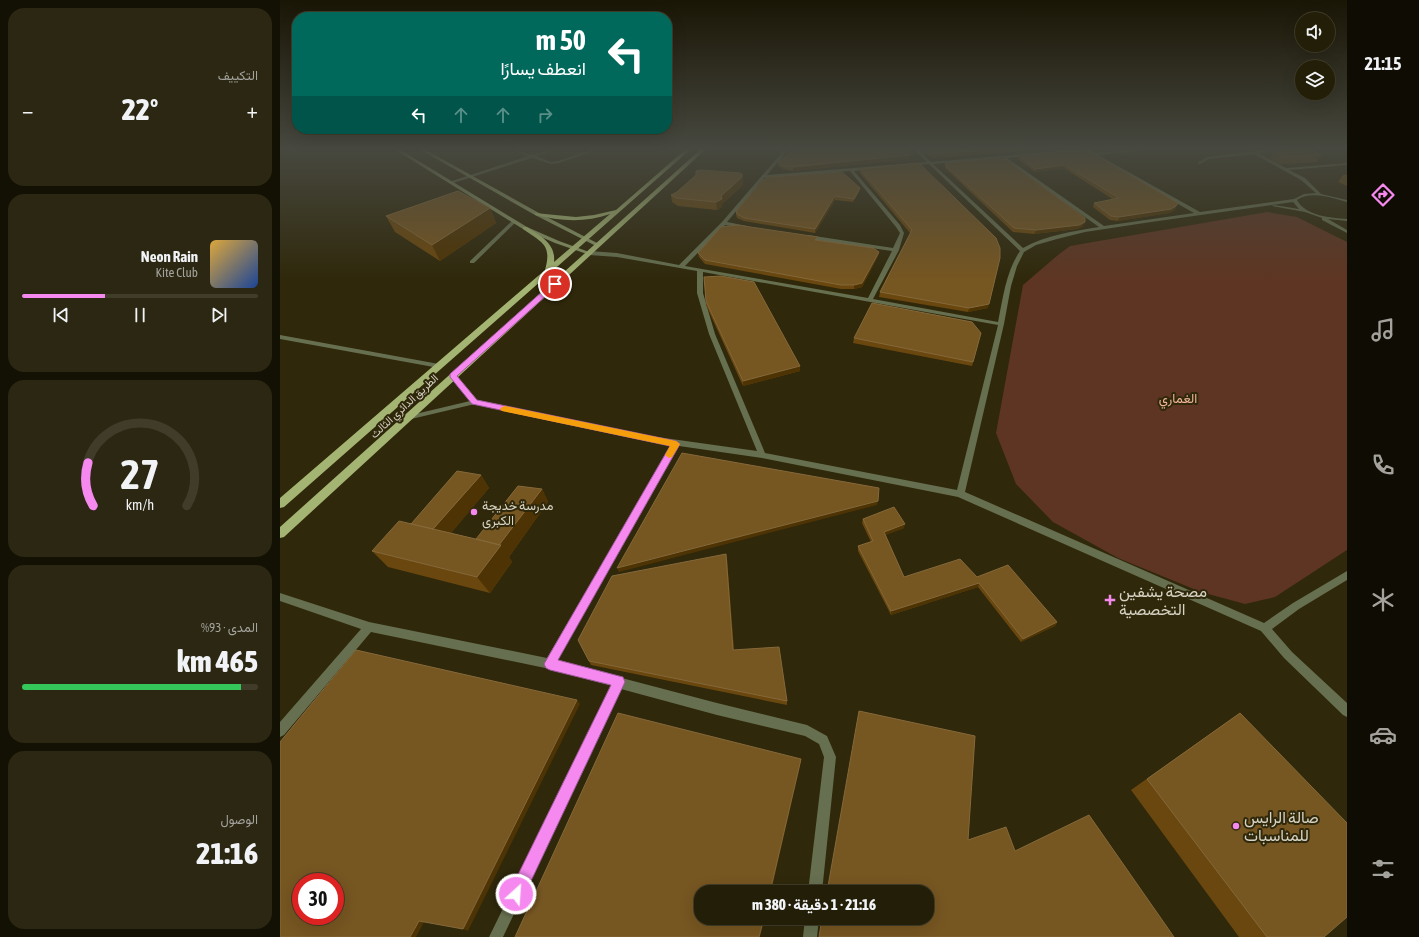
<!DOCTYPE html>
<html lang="ar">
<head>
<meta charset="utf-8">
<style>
  :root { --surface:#231e08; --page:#2b2712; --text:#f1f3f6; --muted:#a3a29c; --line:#403c29; --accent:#f589ef }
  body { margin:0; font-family:"Asap Condensed",Vazirmatn,sans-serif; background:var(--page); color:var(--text); direction:rtl; height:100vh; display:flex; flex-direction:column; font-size:15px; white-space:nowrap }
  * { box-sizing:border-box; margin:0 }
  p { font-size:13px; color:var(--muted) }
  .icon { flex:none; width:22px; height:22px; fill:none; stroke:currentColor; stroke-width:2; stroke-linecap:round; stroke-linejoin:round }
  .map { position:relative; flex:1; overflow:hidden; direction:ltr }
  .sheet { display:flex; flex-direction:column; gap:8px; padding:8px; background:#131004; width:280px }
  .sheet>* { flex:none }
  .hud { position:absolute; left:12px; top:12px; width:380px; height:122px; border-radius:16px; box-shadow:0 4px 16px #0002,0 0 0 1px var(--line); direction:rtl; background:#00695c; color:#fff; overflow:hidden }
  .fabs { position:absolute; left:1015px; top:12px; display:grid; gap:8px }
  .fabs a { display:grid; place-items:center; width:40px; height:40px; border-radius:50%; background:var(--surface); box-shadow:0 4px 16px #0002,0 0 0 1px var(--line); font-size:20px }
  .speed { position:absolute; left:12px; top:873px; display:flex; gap:8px; font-size:20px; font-weight:700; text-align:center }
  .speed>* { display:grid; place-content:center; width:52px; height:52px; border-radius:50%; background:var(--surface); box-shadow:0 4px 16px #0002,0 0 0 1px var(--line); line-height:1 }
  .speed .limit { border:6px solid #d22; background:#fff; color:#111 }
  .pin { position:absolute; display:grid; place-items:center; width:34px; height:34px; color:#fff; margin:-17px; border:2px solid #fff; border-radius:50%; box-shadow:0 1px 4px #0007 }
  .me { position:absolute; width:44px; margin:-22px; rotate:26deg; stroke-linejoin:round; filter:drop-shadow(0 0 3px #0008) }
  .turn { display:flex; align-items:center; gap:14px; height:84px; padding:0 20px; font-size:18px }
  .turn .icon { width:52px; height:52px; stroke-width:2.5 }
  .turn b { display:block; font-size:28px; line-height:34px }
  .lanes { display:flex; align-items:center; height:38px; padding:0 20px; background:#0003; justify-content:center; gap:20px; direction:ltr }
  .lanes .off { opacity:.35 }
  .big { font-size:30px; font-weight:800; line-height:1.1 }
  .sheet .widget { flex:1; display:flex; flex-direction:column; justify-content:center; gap:6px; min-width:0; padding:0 14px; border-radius:16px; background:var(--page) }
  .sheet .dial { align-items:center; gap:0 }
  .dial svg { height:104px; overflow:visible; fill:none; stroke:var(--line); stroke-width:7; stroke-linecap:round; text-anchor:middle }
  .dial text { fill:var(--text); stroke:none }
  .song { display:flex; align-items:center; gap:12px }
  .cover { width:48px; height:48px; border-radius:6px; background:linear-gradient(135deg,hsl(40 70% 55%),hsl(220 70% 35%)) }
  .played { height:4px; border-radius:2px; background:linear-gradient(90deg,var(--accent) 35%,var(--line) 35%) }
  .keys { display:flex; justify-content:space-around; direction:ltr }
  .heat { display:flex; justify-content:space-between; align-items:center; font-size:22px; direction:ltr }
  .charge { height:6px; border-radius:3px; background:linear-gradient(90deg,#34c759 93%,var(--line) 0) }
  .trip { position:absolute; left:414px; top:885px; width:240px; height:40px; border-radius:16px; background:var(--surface); box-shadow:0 4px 16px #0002,0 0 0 1px var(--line); font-weight:800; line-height:40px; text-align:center; direction:rtl }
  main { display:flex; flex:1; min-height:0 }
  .dock { display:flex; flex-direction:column; width:72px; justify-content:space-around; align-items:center; background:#0e0c03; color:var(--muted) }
  .dock .icon { width:28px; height:28px }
  .dock .current { color:var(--accent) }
  .dock b { font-size:18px; color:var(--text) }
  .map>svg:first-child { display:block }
</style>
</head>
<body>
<main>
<nav class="dock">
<b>21:15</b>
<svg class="icon current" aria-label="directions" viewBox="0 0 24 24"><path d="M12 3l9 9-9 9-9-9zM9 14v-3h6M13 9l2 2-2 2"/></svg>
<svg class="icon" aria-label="music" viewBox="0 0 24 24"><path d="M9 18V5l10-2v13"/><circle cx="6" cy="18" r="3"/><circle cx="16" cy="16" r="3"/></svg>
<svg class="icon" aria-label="phone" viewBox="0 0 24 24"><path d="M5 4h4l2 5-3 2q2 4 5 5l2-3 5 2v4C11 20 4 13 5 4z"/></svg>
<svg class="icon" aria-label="climate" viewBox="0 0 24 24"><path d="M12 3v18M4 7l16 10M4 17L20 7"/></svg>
<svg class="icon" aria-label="car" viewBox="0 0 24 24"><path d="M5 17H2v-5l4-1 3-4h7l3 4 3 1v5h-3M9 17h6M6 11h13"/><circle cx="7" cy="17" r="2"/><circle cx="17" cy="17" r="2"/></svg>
<svg class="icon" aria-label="filters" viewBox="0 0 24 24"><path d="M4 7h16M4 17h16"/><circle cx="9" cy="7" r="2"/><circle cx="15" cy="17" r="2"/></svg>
</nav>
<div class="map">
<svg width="1067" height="937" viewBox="0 0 1067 937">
  <rect width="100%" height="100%" fill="#2f280b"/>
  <path fill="#5e3522" d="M 987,212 L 1017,217 L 1067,242 L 1067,550 L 995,597 L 965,604 L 921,592 L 838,558 L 773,522 L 736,484 L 716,433 L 743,285 L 778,255 L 790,246 Z"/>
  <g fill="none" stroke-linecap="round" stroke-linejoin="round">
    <path fill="#666f4f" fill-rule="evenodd" d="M 230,149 C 238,149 244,154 252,155 C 259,155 268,149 277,149 L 256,156 L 271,162 L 278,161 L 314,149 L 320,149 L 279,163 L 271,164 L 252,158 L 173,183 L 169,182 L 248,156 Z
      M 233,220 L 237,221 L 194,263 L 190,263 L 190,261 Z
      M 0,335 L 159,364 L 162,366 L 159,368 L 0,339 Z"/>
    <path fill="#666f4f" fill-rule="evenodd" d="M 505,149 L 509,149 L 487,175 L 647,162 L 633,149 L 637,149 L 651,162 L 802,149 L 807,149 L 814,153 L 860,149 L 876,149 L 818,155 L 920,212 L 1014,199 L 1024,194 L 1036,193 L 1021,180 L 974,154 L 929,159 L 920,164 L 917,163 L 927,157 L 994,149 L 1006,149 L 978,153 L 1006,168 L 1067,163 L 1067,165 L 1009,170 L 1025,178 L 1041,194 L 1067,200 L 1067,202 C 1053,198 1031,190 1017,200 C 1025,216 1052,218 1067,219 L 1067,221 L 1048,219 L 1067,230 L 1067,233 L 1042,220 L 1042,218 L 1025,212 L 992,206 L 994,205 L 1019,209 L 1013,202 L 871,222 L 805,232 L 777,239 L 756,245 L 744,252 L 737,266 L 731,286 L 724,324 L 685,492 L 984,623 L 1013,603 L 1067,571 L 1067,580 L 1019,609 L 992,629 L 1012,652 L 1067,703 L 1067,717 L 1063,715 L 1004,658 L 981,631 L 678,497 L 482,458 L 399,446 L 277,661 L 437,703 L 527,725 L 547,736 L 556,757 L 542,892 L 528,892 L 544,757 L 539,744 L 525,736 L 437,715 L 341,689 L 223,937 L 209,937 L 332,686 L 270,669 L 91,632 L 4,735 L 0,737 L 0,722 L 81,629 L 0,601 L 0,593 L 89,622 L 267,658 L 392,445 L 370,442 L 195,404 L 127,420 L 123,418 L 127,416 L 190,401 L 170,375 L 173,373 L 175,374 L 197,400 L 370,436 L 477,451 L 429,334 L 417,293 L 417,271 L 337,257 L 309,255 L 306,253 L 309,251 L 337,253 L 399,265 L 442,222 ZM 805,151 L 914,213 L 824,226 L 727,158 ZM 722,158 L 819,227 C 794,231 766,235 743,248 L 653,164 ZM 649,164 L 740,251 C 726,271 723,298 718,322 L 593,299 L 619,250 L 624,233 L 620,225 L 574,171 ZM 570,171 L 616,227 L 620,233 L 613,248 L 528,235 L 525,237 L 528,239 L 612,251 L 588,298 L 405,266 L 445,225 L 467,228 L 467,226 L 447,222 L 484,178 ZM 423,272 L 718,325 L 677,490 L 485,453 L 435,334 L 423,293 Z
      M 525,918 L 539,918 L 537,937 L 523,937 Z"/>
    <path fill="#899664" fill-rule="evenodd" d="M 114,149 L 119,149 L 247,227 L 279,241 L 312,253 L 307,254 L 275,243 L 243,229 Z
      M 139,149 L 144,149 L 259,213 L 321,245 L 316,246 L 255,215 Z"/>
    <path fill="#a4b573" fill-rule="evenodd" d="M 406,149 L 411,149 L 4,507 L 0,508 L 0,498 L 265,270 C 272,245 263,243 243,229 L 243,227 L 247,227 C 261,236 276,244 274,262 L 330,214 C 305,223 280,221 255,215 L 255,213 L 296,217 L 314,215 L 336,210 Z
      M 421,149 L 426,149 L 4,537 L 0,538 L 0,527 Z"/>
  </g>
  <path fill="#6a470e" d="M 639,149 L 769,149 L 655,158 L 644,154 Z
    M 797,151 L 895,210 L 889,213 L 838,221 L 830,220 L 813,207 L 814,203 L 834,200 L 784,168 L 755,172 L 738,159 L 739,156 Z
    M 994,152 L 1041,155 L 1037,162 L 999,164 L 990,159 Z
    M 630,159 L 513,171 L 503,169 L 498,166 L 498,162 Z
    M 665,165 L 803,226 L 797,229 L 754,234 L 733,232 L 665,168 Z
    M 580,169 L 708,308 L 688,312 L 599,297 L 600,292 L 630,233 L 580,173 Z
    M 462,174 L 463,185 L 442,204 L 442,207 L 437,210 L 398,206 L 392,202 L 391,195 Z
    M 1067,174 L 1067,186 L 1058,182 L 1063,175 Z
    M 580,188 L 579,192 L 573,202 L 555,200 L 535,233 L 464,221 L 457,218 L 456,215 L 456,211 Z
    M 210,208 L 216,223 L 160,261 L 115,232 L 106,216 Z
    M 538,240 L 599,252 L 598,256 L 582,287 L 574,289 L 561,289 L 425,264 L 419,257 L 418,253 Z
    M 426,301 L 520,371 L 463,386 L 426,305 Z
    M 701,333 L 692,366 L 573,343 L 574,338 Z
    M 201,475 L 209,488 L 171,533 L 196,539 L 262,489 L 268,502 L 229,557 L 232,562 L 210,593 L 108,567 L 92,551 L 131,524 Z
    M 583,519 L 624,528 L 605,535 L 624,577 L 697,577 L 777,622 L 775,626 L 741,642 L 698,587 L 611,615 L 578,551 L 578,546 L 591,542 L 582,523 Z
    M 447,559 L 454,650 L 507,701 L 507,705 L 311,665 L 309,661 Z
    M 960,713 L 1044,937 L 959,937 L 851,790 Z"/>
  <path fill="#4e3404" d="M 630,155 L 630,159 L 513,171 L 513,167 Z
    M 785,165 L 784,168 L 755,172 L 756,169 Z
    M 462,174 L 463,185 L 442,204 L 442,207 L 437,210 L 436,202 Z
    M 580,188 L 579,192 L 573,202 L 574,199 Z
    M 555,196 L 555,200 L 535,233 L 535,229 Z
    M 898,203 L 895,210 L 889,213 L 838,221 L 839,217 Z
    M 210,208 L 216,223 L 160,261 L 152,245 Z
    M 805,222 L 803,226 L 797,229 L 754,234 L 756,230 Z
    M 599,252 L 598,256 L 582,287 L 574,289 L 574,285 Z
    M 709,304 L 708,308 L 688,312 L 689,308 Z
    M 520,366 L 520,371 L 463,386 L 463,381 Z
    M 201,475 L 209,488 L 161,545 L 151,532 Z
    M 262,489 L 268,502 L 229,557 L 232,562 L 210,593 L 197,577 L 217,548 Z
    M 598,501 L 597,505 L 339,572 L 337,568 Z
    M 625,524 L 624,528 L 603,536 L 604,532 Z
    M 446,554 L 447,559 L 454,654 L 453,650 Z
    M 699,583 L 698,587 L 611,615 L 611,611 Z
    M 777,622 L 775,626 L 741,642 L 743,639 Z
    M 297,700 L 300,704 L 188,931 L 183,929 Z
    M 521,759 L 521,762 L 491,892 L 490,892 Z
    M 484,918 L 485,918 L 480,937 L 479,937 Z
    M 139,921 L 144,922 L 136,937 L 130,937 Z"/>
  <path fill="#765621" stroke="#85693a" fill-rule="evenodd" d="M 514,149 L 626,149 L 630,155 L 513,167 L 503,166 L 498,162 Z
    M 643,149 L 724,149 L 655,154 L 644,150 Z
    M 1025,149 L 1029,149 L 1041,155 L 1003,157 L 994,152 Z
    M 797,151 L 814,154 L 898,203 L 896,206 L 891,209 L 839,217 L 831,216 L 814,203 L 839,198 L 785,165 L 756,169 L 739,156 Z
    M 715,158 L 727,160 L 805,218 L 805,222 L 799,225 L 756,230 L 734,228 L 665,165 L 666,163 Z
    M 639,163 L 716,238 L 720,248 L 720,258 L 709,304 L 689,308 L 600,292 L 632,230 L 580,169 Z
    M 421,170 L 460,173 L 462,174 L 462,177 L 441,196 L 442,199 L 436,202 L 396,198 L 391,195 L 397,192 L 416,175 L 416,171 Z
    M 562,172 L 580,188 L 574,199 L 555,196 L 535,229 L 464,218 L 457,214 L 456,211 L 483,180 L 490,177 Z
    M 178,191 L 210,208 L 152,245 L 106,216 Z
    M 457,225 L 538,237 L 535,240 L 593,248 L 599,252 L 582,283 L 574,285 L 561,285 L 425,260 L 418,253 L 441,227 Z
    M 441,276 L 474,282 L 520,366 L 463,381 L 426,301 L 424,277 Z
    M 592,303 L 692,322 L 701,333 L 693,362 L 574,338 Z
    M 402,453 L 599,488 L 598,501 L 337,568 Z
    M 177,471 L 201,475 L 153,529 L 131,524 Z
    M 238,486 L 262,489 L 219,545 L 196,539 Z
    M 614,507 L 625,524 L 604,532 L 624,577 L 680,559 L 697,577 L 728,565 L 777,622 L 743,639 L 699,583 L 611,611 L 578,546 L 593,541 L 583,519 Z
    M 119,521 L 221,545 L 197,577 L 92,551 Z
    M 446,554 L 453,650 L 499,647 L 507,701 L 309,661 L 298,640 L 332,576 Z
    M 76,650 L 297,700 L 183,929 L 139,921 L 130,937 L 0,937 L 0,742 ZM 21,882 L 55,882 L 55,916 L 21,916 Z
    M 579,711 L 695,736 L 688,840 L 726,827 L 735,851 L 809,815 L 894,937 L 539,937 L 542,918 L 647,918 L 647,892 L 547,892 Z
    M 338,713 L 521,759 L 490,892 L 421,892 L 421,918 L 484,918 L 479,937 L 235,937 Z
    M 960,713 L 1067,823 L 1067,917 L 1044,937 L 987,937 L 867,779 Z"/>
  <linearGradient id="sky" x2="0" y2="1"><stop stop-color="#1a1606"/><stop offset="0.53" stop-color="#47483f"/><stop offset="1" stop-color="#47483f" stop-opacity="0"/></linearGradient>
  <rect width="1067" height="280" fill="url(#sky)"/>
  <path fill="#f589ef" stroke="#9f599b" d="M 273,282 L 279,284 L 177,376 L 197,400 L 396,441 L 400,444 L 278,660 L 339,676 L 343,677 L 345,682 L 242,900 L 236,902 L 231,900 L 229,894 L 231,889 L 331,685 L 270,670 L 266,668 L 264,664 L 390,446 L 192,404 L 170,377 L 170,374 Z"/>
  <path fill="#f59e0b" d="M 225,406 L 396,441 L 400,444 L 392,457 L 389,458 L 385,455 L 390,446 L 222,411 L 220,409 L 222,407 Z"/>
  <g fill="#f589ef" stroke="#2f280b" stroke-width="1.5">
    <circle cx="194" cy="512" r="4"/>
    <path d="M828 594h4v4h4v4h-4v4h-4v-4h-4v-4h4z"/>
    <circle cx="956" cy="826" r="4"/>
  </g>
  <g text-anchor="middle" stroke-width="4" stroke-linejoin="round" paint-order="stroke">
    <g font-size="11" fill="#d7d3c3" stroke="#2f280b">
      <text transform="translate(124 406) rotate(-43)" y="4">الطريق الدائري الثالث</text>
    </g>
    <g font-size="13" fill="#f3b599" stroke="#2f280b">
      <text x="898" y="403">الغماري</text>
    </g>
    <g font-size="13" fill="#d7d3c3" stroke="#2f280b" text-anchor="start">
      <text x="202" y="510">مدرسة خديجة<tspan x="202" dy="15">الكبرى</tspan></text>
    </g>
    <g font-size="16" fill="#d7d3c3" stroke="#2f280b" text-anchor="start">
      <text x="839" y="597">مصحة يشفين<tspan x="839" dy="18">التخصصية</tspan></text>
      <text x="964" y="823">صالة الرايس<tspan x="964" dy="18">للمناسبات</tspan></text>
    </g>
  </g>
</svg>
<div class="fabs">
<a><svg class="icon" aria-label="sound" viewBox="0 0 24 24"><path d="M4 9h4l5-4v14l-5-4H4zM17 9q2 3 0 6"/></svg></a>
<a><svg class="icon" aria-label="layers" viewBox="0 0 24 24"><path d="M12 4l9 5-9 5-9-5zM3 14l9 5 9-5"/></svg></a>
</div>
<div class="speed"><div class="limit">30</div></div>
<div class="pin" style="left:275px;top:284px;background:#d93025"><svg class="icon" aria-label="arrive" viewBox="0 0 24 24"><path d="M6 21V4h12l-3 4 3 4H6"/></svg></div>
<svg class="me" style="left:236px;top:894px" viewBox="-20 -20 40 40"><circle r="17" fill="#f589ef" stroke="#fff" stroke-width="3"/><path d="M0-11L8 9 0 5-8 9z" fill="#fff"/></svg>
<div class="trip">21:16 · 1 دقيقة · 380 m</div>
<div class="hud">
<div class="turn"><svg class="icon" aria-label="left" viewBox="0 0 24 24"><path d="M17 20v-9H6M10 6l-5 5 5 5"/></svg><div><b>50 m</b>انعطف يسارًا</div></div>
<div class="lanes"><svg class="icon" aria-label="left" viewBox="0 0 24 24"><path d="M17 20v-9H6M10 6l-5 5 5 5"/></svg><svg class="icon off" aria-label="ahead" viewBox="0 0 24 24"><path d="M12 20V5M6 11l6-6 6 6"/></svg><svg class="icon off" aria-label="ahead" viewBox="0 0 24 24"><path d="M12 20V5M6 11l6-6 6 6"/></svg><svg class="icon off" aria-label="right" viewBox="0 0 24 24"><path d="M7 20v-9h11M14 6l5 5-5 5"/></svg></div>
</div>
</div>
<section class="sheet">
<div class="widget"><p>التكييف</p>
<div class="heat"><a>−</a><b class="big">22°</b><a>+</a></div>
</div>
<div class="widget">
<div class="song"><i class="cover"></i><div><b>Neon Rain</b><p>Kite Club</p></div></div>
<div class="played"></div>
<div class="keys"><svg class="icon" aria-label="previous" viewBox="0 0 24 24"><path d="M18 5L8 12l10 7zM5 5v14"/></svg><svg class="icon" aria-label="pause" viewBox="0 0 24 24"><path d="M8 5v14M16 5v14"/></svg><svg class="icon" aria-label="next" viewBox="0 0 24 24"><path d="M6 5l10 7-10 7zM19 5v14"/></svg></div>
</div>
<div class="widget dial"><svg viewBox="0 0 100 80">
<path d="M14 69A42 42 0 1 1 86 69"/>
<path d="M14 69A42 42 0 0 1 10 36" stroke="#f589ef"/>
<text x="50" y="56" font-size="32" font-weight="700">27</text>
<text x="50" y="72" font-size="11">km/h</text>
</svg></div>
<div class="widget"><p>المدى · 93%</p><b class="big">465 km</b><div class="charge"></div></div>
<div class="widget"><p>الوصول</p><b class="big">21:16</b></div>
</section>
</main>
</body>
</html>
